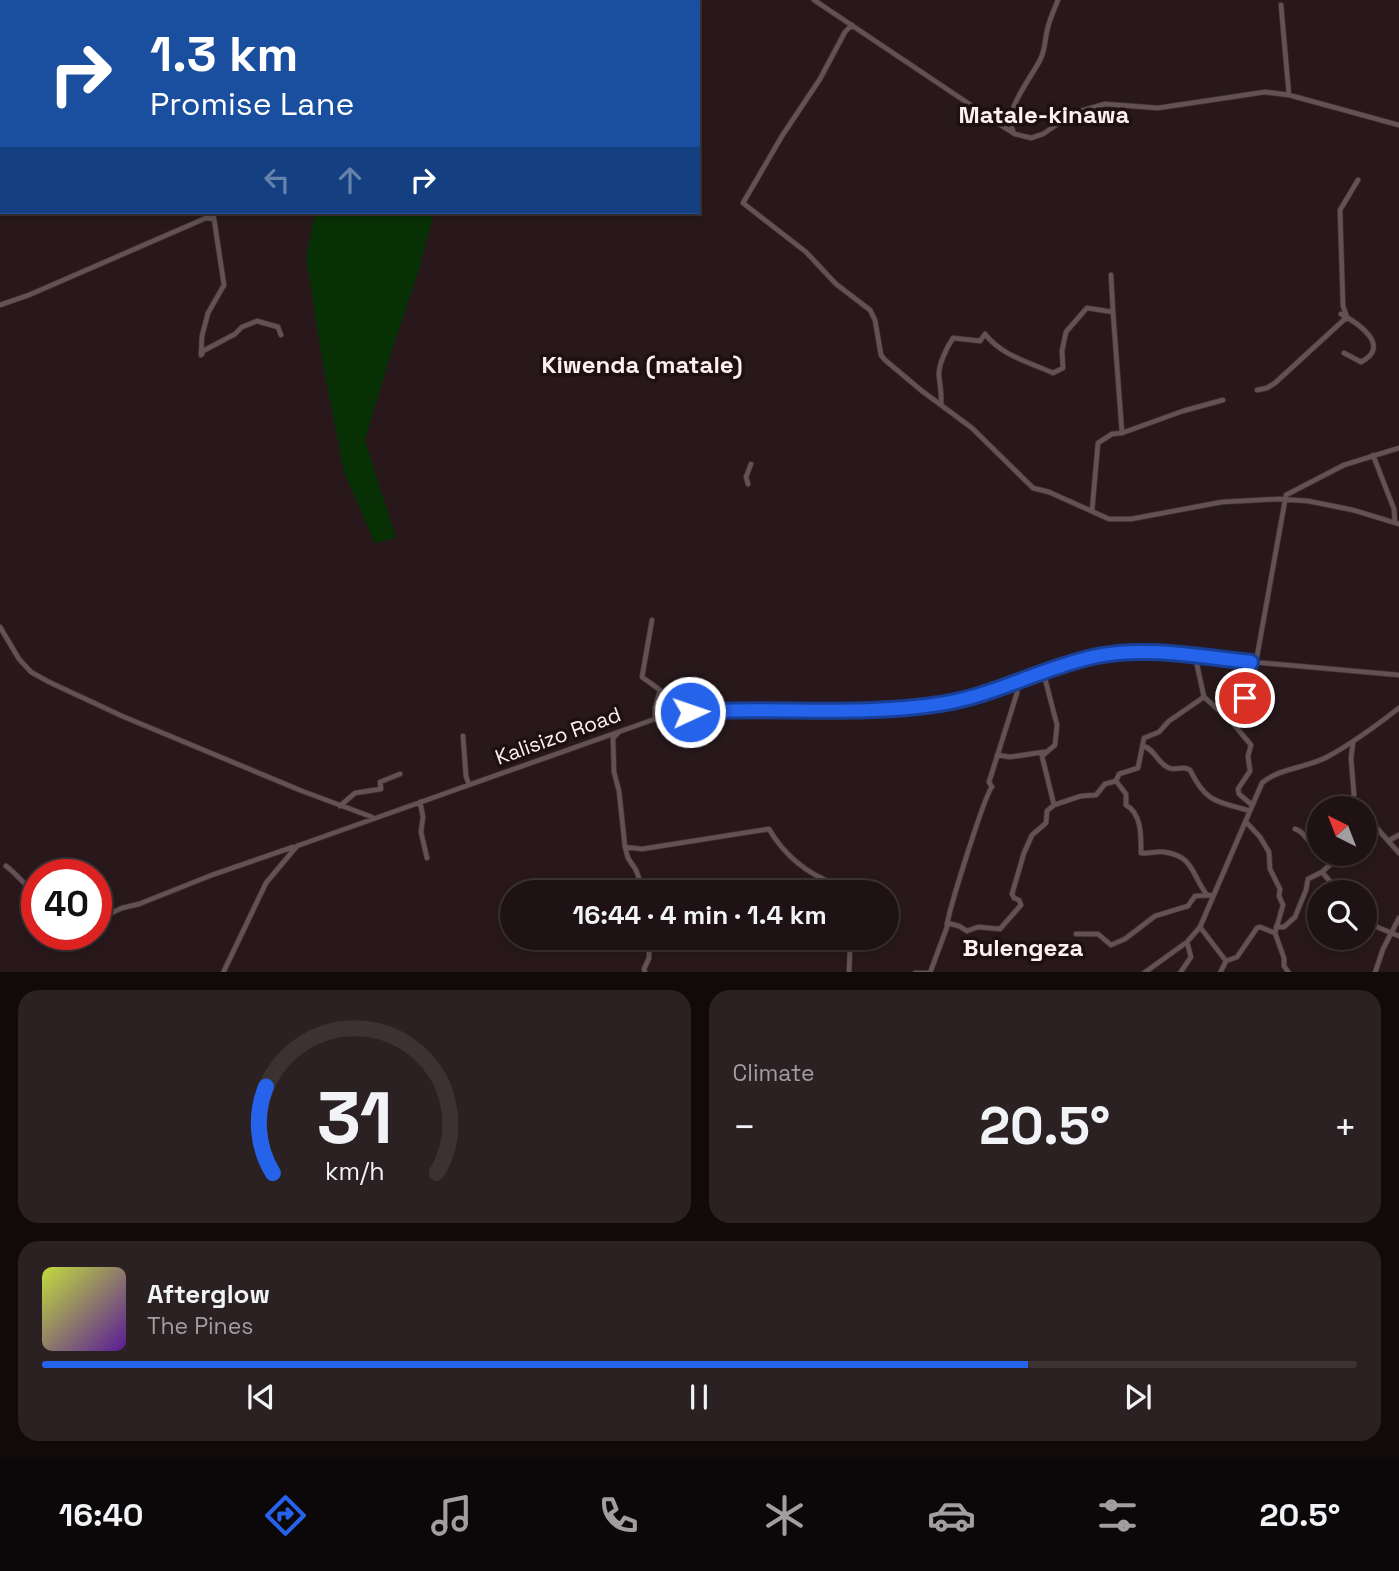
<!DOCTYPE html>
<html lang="en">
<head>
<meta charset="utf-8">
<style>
  :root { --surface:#1e1214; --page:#2b2022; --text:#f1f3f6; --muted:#a19ea0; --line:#3c3234; --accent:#2563eb }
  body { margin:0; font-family:"Space Grotesk",sans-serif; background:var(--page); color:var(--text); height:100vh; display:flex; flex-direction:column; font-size:26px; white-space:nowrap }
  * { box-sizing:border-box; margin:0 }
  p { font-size:23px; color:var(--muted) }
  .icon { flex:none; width:38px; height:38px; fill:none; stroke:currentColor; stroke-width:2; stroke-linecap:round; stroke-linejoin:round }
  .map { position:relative; height:972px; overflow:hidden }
  .details { display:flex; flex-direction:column; gap:18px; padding:18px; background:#100a0b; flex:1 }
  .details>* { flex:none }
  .banner { position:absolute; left:0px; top:0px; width:700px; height:214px; box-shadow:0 4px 10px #0003,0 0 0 2px var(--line); background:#1a4fa0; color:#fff; overflow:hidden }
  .needle { width:46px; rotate:318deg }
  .controls { position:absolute; left:1307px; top:796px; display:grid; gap:14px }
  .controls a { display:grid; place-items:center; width:70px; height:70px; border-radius:50%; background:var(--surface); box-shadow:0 4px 10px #0003,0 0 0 2px var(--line); font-size:35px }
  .speed { position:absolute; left:21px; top:859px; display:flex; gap:14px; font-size:35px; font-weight:700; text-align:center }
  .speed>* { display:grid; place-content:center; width:91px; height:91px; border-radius:50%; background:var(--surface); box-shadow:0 4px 10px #0003,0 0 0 2px var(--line); line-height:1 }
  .speed .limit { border:10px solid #d22; background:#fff; color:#111 }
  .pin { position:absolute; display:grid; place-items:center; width:60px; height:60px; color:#fff; margin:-30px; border:4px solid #fff; border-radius:50%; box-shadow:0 2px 7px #0007 }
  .me { position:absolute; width:77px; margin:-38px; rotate:87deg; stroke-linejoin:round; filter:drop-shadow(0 0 5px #0008) }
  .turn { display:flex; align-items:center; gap:24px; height:147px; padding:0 35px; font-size:32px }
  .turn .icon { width:91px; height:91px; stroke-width:2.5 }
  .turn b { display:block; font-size:49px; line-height:60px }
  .lanes { display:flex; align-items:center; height:66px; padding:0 35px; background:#0003; justify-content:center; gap:35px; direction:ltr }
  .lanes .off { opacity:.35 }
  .big { font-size:52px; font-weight:600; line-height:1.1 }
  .details .card { flex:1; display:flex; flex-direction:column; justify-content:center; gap:10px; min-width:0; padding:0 24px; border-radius:21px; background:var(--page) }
  .details .dial { align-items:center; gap:0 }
  .dial svg { height:182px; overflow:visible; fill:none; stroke:var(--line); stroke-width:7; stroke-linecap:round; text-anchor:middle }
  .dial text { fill:var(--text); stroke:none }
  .song { display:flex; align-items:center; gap:21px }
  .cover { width:84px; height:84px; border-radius:10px; background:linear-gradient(135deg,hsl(70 70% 55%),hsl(270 70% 35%)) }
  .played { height:7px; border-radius:4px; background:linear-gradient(90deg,var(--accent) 75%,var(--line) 75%) }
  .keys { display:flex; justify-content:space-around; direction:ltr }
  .heat { display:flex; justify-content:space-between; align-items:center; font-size:38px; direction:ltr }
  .details .tiles { flex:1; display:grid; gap:18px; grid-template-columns:1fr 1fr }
  .card:last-child { grid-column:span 2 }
  .trip { position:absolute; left:500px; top:880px; width:399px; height:70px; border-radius:35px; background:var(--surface); box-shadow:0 4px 10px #0003,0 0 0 2px var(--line); font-weight:600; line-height:70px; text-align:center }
  .menu { display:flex; height:112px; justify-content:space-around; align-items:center; background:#0c0708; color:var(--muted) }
  .menu .icon { width:49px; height:49px }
  .menu .current { color:var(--accent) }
  .menu b { font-size:32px; color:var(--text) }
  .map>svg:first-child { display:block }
</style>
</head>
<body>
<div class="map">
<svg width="1399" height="973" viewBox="0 0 1399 973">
  <rect width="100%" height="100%" fill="#28181b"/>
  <path fill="#073104" d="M 255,0 L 480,0 L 253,2 Z
    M 315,212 L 434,212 L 419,270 L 391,353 L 365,440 L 396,538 L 375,543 L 344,472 L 323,365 L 306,258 Z"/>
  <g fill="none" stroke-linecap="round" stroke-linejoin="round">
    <g stroke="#3f3335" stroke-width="6">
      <path id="minor" d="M 35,0 L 35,2
        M 186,0 L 186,2
        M 601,0 L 603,2
        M 814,0 L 999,124 L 1015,134 L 1031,138 L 1043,134 L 1074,113 L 1105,104 L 1158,108 L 1265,92 L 1289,95 L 1399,125
        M 22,2 L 25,0
        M 168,2 L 173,0
        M 1281,5 L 1289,95
        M 0,15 L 2,14
        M 852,25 L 845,32 L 820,79 L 782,136 L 743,203 L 806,252 L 836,284 L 870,310 L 875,320 L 881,355 L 885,360 L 922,391 L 972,428 L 1033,488 L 1049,492 L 1109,519 L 1131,519 L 1222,502 L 1279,499 L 1308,501 L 1353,510 L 1399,524
        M 0,49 L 2,48
        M 1013,131 C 1002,111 1033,76 1041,58 C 1045,49 1045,40 1047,31 C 1049,20 1054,10 1058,0
        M 0,209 L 2,208
        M 0,305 L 29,295 L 206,218 L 214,219
        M 1113,312 L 1122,433
        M 1341,314 C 1358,323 1392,346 1361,362 L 1344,353
        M 202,354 L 203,351 L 235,334 L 242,327 L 257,321 L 278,327 L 281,335
        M 201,355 L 202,336 L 208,313 L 224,285 L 213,212
        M 1257,390 L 1267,388 L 1275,383 L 1347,317 L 1343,306 L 1340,210 L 1358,180
        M 941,404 C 942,394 940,386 939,376 C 938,365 947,347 953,338 L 980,341 L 985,334 C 1002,356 1029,362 1053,373 L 1063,368 L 1062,351 L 1066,332 L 1085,310 L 1087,308 L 1113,312 L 1111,275
        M 1373,455 L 1394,509 L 1395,523
        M 748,484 L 746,477 L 751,464
        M 1092,511 L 1098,443 L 1112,434 L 1122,433 L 1183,411 L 1223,400
        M 652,620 L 642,677 L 660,690 L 655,708 L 655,719
        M 0,627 L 19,659 L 31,672 L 49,682 L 122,716 L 302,791 L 372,817
        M 1256,662 L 1286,495 L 1344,465 L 1399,448
        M 1043,671 L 1057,725 L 1055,745 L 1042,756 L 1054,805 L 1081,796 L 1096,795 L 1105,784 L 1116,781 L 1119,774 L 1138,768 L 1144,738 L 1159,732 L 1169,721 L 1204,697 L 1197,665 L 1200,657
        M 1204,697 L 1231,721 L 1244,702 L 1243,679 L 1251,662
        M 1231,721 L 1251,745 L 1248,756 L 1250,771 L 1238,789 L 1239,794 L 1252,805
        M 618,733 L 613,738 L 614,772 L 619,791 L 625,847 L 628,858 L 636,870 L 644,892
        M 463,736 L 466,776 L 469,785
        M 1143,746 C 1155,749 1157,763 1169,768 C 1176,771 1183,765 1190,770 C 1207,804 1217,801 1250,811
        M 997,755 L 1010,757 L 1044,752
        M 1116,781 L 1126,794 L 1126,805 C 1142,814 1141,836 1141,853 C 1148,854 1156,851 1164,852 C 1194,856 1191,874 1207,895
        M 420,802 L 423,817 L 421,832 L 427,858
        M 340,806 L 355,793 L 381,789 L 380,782 L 400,774
        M 1347,808 L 1354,795 L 1351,758 L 1353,743
        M 1246,822 L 1260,837 L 1269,852 L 1270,869 L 1280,889 L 1279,896 L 1283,905 L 1275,933 L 1284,958 L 1284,966 L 1289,973
        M 1295,829 C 1305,831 1309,846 1320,851
        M 1365,833 L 1375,826 L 1399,853
        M 1388,841 L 1399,835
        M 625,847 L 642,849 L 769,829 C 784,855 808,875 836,884 L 839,892
        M 1325,854 L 1332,863 L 1322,872 L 1339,892
        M 1332,863 L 1342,854
        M 6,866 C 18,875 24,885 37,894
        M 1365,912 L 1377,927 L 1399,936
        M 96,920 L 122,908 L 139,904 L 212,875 L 293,847
        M 947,923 L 959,926 L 967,931 L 978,927 L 1000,929 L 1021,905 L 1019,900 L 1014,898 L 1012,894 L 1024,853 L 1032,835 L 1046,823 L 1047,811 L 1054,805
        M 1200,927 L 1226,961 L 1220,973
        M 1276,927 L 1284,927 L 1295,917 L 1306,890 L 1308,879 L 1322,872
        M 1076,934 L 1098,934 L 1111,945 L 1125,939 L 1155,916 L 1188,906 L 1195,896 L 1214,895
        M 1226,961 L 1237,957 L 1257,928 L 1260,927 L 1275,933
        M 223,973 L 266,883 L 297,846 L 655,719 L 706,711 L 873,710 L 938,704 L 979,695 L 1043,671 L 1090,658 L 1123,652 L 1164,654 L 1399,675
        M 645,973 L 644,969 L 649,958 L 649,938
        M 849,973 L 850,947 L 854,938
        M 915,973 L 928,973
        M 930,973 L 947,927 C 946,918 985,794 992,787 L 989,782 L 1017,693 L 1018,681
        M 1144,973 L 1187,942 L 1200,927 L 1262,783 C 1279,768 1307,768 1327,757 C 1353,743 1376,726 1399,708
        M 1180,973 L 1191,957 L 1187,942
        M 1375,973 L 1383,949 L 1399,918"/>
    </g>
    <use href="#minor" stroke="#645154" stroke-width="4.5"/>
  </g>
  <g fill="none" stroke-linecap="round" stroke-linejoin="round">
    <g stroke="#184099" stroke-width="18">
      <path id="route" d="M 690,712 C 773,706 857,717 940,704 C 994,696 1043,667 1097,656 C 1147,646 1201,657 1251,662 L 1243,679 L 1245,698"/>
    </g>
    <use href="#route" stroke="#2563eb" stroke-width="12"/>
  </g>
  <g text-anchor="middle" stroke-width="7" stroke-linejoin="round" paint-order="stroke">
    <g font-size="21" fill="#fdf0f2" stroke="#1e0f12">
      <text transform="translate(558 736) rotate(-20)" y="7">Kalisizo Road</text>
    </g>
    <g font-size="24" font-weight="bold" fill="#fdf0f2" stroke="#1e0f12">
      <text x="1044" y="123">Matale-kinawa</text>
      <text x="642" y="373">Kiwenda (matale)</text>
      <text x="1023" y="956">Bulengeza</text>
    </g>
  </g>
</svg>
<div class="controls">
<a><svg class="needle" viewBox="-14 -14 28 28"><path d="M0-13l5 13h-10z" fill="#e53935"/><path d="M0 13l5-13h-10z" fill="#a19ea0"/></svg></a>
<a><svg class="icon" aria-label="search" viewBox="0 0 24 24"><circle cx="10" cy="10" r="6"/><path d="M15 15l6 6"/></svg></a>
</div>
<div class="speed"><div class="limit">40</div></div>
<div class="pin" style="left:1245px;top:698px;background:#d93025"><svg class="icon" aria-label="arrive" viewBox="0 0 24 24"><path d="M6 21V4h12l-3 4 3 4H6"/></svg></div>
<svg class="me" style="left:690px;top:712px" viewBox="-20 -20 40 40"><circle r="17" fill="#2563eb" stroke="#fff" stroke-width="3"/><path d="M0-11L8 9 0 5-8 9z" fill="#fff"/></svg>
<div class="trip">16:44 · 4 min · 1.4 km</div>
<div class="banner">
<div class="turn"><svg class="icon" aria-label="right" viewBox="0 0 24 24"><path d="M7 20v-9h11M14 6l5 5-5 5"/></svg><div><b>1.3 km</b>Promise Lane</div></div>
<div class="lanes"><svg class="icon off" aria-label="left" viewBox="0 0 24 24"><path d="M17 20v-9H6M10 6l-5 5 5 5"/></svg><svg class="icon off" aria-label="ahead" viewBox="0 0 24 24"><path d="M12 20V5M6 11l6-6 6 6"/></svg><svg class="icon" aria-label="right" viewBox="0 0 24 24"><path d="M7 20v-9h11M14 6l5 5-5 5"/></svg></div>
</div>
</div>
<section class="details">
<div class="tiles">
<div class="card dial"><svg viewBox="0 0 100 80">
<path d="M14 69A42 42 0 1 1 86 69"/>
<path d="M14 69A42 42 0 0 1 11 31" stroke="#2563eb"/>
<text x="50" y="56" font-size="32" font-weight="700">31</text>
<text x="50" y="72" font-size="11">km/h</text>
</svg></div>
<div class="card"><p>Climate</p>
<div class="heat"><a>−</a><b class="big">20.5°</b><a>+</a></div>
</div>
<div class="card">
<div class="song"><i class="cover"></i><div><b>Afterglow</b><p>The Pines</p></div></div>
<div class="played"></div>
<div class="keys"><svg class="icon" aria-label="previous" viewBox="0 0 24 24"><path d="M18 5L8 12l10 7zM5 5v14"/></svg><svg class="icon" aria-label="pause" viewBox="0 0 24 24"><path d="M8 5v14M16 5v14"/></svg><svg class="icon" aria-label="next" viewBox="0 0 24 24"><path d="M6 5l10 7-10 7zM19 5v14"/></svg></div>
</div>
</div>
</section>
<nav class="menu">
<b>16:40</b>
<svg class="icon current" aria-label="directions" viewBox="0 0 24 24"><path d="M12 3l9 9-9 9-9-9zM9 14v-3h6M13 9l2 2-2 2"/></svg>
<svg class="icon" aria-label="music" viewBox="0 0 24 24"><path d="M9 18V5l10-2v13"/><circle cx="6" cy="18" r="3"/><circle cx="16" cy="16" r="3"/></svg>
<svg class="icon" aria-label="phone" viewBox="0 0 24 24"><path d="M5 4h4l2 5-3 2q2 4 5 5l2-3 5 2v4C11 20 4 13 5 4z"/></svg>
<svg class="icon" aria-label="climate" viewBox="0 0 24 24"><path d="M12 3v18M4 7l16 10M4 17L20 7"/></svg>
<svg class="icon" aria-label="car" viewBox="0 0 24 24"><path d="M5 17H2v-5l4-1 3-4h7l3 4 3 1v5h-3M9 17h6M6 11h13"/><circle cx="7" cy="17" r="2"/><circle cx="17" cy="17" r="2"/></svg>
<svg class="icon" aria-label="filters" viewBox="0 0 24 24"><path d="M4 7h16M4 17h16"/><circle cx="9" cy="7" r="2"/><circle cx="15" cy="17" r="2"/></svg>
<b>20.5°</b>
</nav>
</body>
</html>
